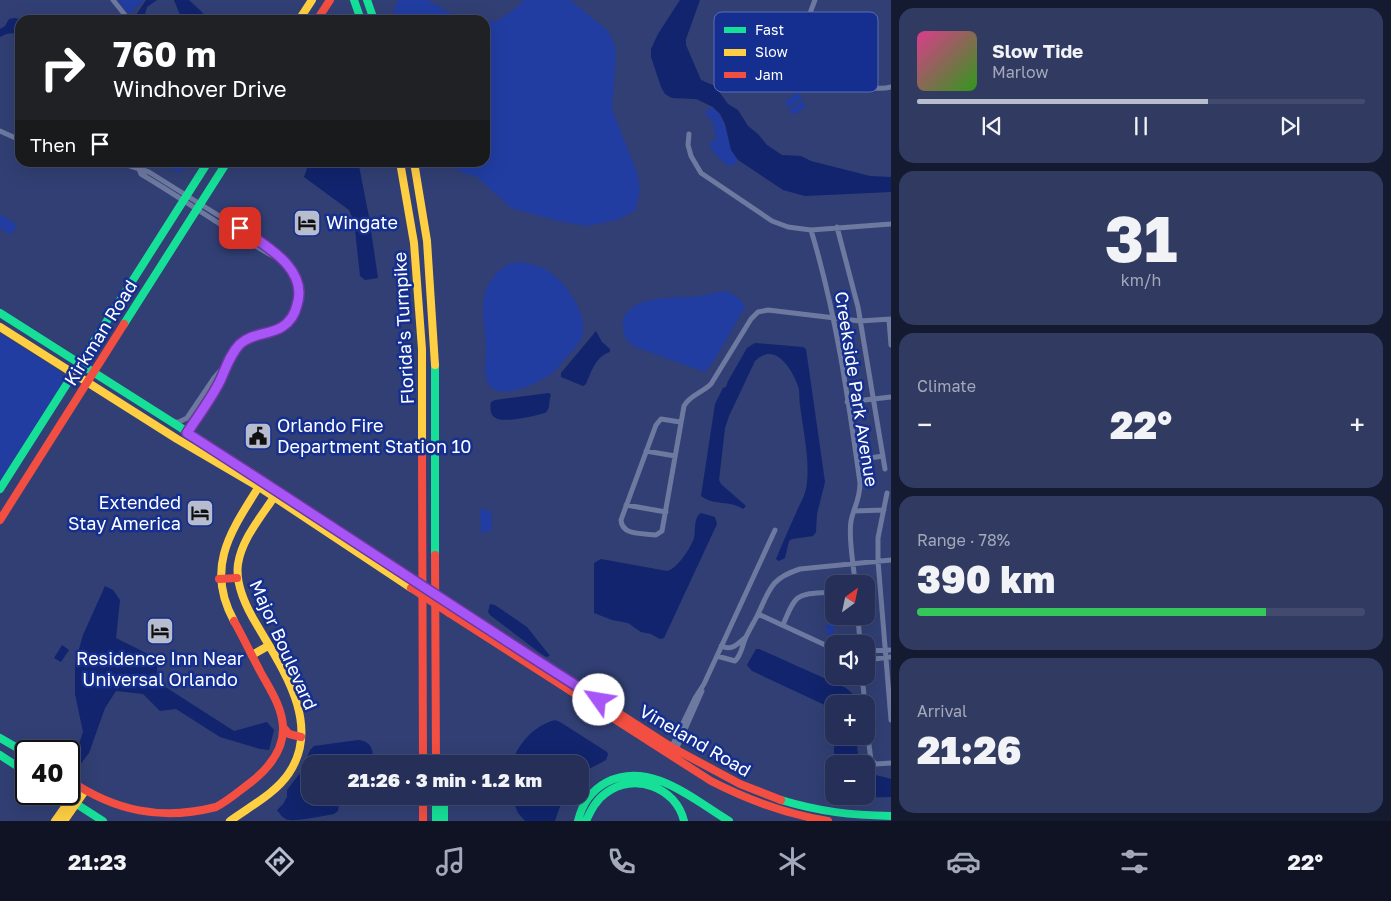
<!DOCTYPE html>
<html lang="en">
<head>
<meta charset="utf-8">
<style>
  :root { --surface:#252f57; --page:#313b61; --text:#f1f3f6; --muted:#a3a9ba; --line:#424a6d; --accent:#b7bcce }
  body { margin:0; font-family:"Golos Text",sans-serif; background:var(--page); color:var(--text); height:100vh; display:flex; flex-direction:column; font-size:19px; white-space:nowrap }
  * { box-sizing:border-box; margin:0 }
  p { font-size:16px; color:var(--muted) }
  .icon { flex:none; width:28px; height:28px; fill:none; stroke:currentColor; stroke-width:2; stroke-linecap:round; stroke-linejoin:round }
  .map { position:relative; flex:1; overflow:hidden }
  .sheet { display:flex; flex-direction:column; gap:8px; padding:8px; background:#141a30; width:500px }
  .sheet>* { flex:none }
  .hud { position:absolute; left:15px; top:15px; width:475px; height:152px; border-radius:15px; box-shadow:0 5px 20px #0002,0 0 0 1px var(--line); background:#202124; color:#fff; overflow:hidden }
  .needle { width:32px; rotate:33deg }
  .tools { position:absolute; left:825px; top:575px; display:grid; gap:10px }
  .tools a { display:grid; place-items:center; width:50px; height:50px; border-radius:10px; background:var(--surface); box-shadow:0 5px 20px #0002,0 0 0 1px var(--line); font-size:25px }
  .speed { position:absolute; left:15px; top:740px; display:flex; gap:10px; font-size:25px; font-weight:700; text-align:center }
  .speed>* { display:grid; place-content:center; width:65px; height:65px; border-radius:50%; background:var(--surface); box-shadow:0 5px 20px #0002,0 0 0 1px var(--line); line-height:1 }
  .speed .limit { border:2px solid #111; border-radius:8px; background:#fff; color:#111 }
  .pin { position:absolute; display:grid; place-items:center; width:42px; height:42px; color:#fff; margin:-21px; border-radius:10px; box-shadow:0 2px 8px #0006 }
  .me { position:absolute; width:55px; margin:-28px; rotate:302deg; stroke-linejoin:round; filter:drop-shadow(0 0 4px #0008) }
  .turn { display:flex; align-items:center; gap:18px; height:105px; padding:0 15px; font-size:22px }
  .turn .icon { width:65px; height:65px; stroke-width:2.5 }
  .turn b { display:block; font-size:35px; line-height:42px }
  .then { display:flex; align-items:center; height:48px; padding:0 15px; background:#0003; gap:10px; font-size:19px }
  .big { font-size:38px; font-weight:800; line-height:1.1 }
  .sheet .tile { flex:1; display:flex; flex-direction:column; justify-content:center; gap:8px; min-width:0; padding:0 18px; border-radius:15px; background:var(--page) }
  .sheet .dial { align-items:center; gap:0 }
  .dial b { font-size:65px; line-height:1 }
  .song { display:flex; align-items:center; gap:15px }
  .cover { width:60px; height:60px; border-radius:8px; background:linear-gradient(135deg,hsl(330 70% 55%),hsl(110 70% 35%)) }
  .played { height:5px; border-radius:2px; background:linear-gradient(90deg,var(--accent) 65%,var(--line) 65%) }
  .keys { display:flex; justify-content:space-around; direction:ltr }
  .heat { display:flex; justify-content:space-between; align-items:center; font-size:28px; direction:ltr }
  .charge { height:8px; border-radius:4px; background:linear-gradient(90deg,#34c759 78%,var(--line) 0) }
  .trip { position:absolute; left:301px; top:755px; width:288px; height:50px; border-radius:15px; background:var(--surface); box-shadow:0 5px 20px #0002,0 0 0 1px var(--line); font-weight:800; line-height:50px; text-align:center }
  .tabs { display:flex; height:80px; justify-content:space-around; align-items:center; background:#0f1323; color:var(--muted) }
  .tabs .icon { width:35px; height:35px }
  .tabs .selected { color:var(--accent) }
  .tabs b { font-size:22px; color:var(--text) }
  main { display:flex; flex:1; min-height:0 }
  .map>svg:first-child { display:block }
</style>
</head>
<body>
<main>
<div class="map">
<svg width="891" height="821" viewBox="0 0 891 821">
  <rect width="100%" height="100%" fill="#313f74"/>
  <path fill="#213da2" d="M 118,0 L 144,0 L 130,13 L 126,11 Z
    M 398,0 L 427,0 L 463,20 L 395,20 L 394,10 Z
    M 524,0 L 570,0 L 608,31 L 615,46 L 616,54 L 612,109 L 637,173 L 640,188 L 636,210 L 617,220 L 587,226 L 558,221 L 511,208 L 476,176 L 465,174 L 449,163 L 485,162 L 485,32 L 488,32 L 488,25 L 491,20 L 496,22 L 516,8 Z
    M 798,93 L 802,99 L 788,107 L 785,101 Z
    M 803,101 L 806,107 L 793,115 L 789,109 Z
    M 713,107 C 731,125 724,144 738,160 L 731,167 C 720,160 714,155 709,143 L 716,140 L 713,122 L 704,112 Z
    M 163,163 L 186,163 L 179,173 Z
    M 0,214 L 17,225 L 11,235 L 0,228 Z
    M 519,262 C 529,264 539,265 548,271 C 566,282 593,319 580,341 C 576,348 568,355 563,361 C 561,364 558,368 556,370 C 544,381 499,404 488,383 C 483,372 487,357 486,346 C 485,318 476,296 496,274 C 503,266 510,263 519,262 Z
    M 727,291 L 740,299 L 745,306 C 740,317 734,325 729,335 C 721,348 715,360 705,372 L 635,347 C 628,342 623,336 623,328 C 621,295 672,298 692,297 C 704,296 715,292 727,291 Z
    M 0,333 L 59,371 L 64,378 L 62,384 L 0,481 Z
    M 480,509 L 491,511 L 492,530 L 481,533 Z
    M 830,619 L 835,619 C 837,625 835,631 831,636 L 827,634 C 825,628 826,623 830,619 Z"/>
  <path fill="#11246d" d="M 146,0 L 157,0 L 147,7 L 145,14 L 139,20 L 135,20 L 134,18 Z
    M 174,0 L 189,0 L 203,13 L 203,20 L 182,20 Z
    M 680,0 L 700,0 L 686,39 L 686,45 L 701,80 L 715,86 L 728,104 L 738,110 L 748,126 L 758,134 L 767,145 L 782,155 L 801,156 L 811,161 L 870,176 L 891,177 L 891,192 L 805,196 L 783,190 L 738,160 L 731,150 L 725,124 L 720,114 L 713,107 L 696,99 L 672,98 L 665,94 L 661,87 L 651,57 L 651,49 L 658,34 Z
    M 14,18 L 26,20 L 20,20 L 20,35 C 12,32 7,33 0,37 L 0,29 L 5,26 L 9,19 Z
    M 309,163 L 355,163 L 359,166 L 369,217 L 378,278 L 365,280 L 360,276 L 354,221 L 349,210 L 304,177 Z
    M 596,331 L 602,342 L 610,349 L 610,352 C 596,356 591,372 586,384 L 583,386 L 561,377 L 561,373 Z
    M 755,343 L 803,347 L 806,349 L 825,482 L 817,514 L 816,532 L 813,536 L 792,539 L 789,541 L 785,558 L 779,561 L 776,559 C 782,544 789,529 796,513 C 799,505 804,498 806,489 C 811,463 803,430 800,405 C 799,399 800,391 798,386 C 792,369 775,341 755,361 L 729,416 L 725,428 L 719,480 L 721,484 L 746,506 L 743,509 C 730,500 714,506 701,496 L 715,404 L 723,388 L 726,387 L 728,381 L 747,348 Z
    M 549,393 L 551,395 C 548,402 551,409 545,413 C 534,416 502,424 494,417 C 490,414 490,406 491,402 L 495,400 Z
    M 701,513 L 715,517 L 717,524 L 664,638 L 660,639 L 651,634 L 641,632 L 628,623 L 612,620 L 594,613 L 594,563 L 601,559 L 667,571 C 677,569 691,548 694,538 C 696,530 693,518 701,513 Z
    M 105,586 L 113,590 L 120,600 L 116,638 L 158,659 L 156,681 L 234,731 L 267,722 L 274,730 L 269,750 L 260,749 L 220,737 L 176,709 L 160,711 L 143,694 L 116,691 L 105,708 L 89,753 L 76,770 L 72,765 L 83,732 L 75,694 L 75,663 L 83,635 Z
    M 490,604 L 495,605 L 527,627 L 550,656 L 546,657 L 540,653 L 490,615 L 488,612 Z
    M 62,645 L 69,650 L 61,662 L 54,658 Z
    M 756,649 L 759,649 L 846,688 L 854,695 L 854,704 L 834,704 L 834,713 L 829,707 L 752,671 L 747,665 Z
    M 555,720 L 560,722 L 607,752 L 608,754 L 606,760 L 587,770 L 580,775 L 580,764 L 511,764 C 519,743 533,726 555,720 Z
    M 834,730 L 834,736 L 856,736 L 858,756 L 860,764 L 834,764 L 834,795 L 830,793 L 829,789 L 834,760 Z
    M 358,740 C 372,741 375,752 371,764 L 310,764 L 310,796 L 340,796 L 338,811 L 334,814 C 323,816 298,821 289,820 C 283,819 280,814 277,810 L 283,804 L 287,797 L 287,790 L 303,769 L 310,750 L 314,746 Z
    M 866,771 C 874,776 883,776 891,779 L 891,797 L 856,798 L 845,796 L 866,796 Z
    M 511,796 L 565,796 L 559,809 L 555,821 L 525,821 L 518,813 Z"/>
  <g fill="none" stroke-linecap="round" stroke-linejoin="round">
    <path stroke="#6d799f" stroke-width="5" d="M 113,0 L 129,20
      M 815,0 C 796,44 812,77 860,86 C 870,88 881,90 891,87
      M 0,131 L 20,140
      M 689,134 L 688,145 L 691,156 L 701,173 L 772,221 L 788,227 L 811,230 L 891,224
      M 118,162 L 149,172 L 253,237 L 276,254 L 290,267 L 295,275 L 299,288 L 298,302 L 293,314 L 289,321 L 273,332 L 252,337 L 241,343 L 228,362 L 214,378 L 187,418 L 179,422 L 174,422
      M 139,169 L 141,174 C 188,202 232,234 280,260
      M 837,227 L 858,307 L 885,469
      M 811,230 C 836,313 848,397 860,483 C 860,500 854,506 851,521 C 848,539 854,565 855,584
      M 889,320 L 891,345
      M 847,402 L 891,397
      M 680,422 L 661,419 L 656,425 L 621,520 C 622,536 643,533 656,535 L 662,531 L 684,406 C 690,395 702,393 711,384 L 751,319 L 758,312 L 768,310 L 860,321 L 891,319
      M 187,433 L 220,381 L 226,367
      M 646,451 L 675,456
      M 857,460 L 883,456
      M 887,493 L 878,538 L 878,561 L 891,720
      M 626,505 L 666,512
      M 854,511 L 884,510
      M 758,614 L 834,649
      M 858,616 L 860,644
      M 783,625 C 797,590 798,595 834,592
      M 721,646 C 733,651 737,644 746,637
      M 866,651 L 891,650
      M 717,656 L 735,661 C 742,654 742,645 746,637 C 750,628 755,621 759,612 C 770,588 772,578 800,569 L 891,560
      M 866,660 L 891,657
      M 862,676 L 865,704
      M 866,722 L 871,760 L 876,764 L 891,763
      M 671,748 L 695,698 L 704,684 L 775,530
      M 675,752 L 702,691"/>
    <path stroke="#16e098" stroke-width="8" d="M 354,0 L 361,20
      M 367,0 L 374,20
      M 0,313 L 208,445
      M 124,324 L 227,162
      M 435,365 L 435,555
      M 0,489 L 208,162
      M 0,738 L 26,753
      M 0,755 L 26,772
      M 61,794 L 103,821
      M 436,796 L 436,821
      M 444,796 L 444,821
      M 781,800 C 821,812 850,815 891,816
      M 578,821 C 582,804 592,790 607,782 C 650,760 694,800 729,821
      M 586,821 C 591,810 596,800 606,793 C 634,772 676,787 684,821"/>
    <path stroke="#ffcf43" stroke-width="8" d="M 299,20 L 312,0
      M 400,162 L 414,243 L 422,349 L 422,447
      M 414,162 L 427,241 L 435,365
      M 0,327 L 177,439 L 259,487 L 411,588
      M 234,621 C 203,565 234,527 263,480
      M 252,655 L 268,646
      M 55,821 L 79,787
      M 64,821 L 85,791
      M 230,821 C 249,807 276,793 289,773 C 322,724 282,668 257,625 C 246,607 235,585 238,564 C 242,538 262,516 276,494"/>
    <path stroke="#f24e42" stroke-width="8" d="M 317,20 L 330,0
      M 208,445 L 263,480 L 411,580
      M 422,447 L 423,764
      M 0,520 L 124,324
      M 435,555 L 436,764
      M 219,579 L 237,578
      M 449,604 L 673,748 L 740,784 L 781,800
      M 449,613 L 711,781 C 748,800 786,814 828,821
      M 284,728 L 289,734 L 301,737
      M 69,780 C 115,811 161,821 216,807 C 228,801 239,791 250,783 C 268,769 284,751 283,727 C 282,706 269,688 260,671 C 251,654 243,637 234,621
      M 423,796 L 423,821"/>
    <path stroke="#16e098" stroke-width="8" d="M 411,580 L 449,604"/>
    <path stroke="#f24e42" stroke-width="8" d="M 411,588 L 449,613"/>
  </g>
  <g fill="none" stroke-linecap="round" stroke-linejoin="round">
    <g stroke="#6d37a1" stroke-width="12">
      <path id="route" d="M 240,228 C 264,245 309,268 297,305 C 295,314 290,322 282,327 C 269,335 252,333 240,344 C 230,354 226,368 220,381 C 211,399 198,416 187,433 C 325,521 461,613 599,700"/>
    </g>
    <use href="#route" stroke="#a855f7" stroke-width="9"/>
  </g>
  <defs>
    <g id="hotel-square" transform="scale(1.4375)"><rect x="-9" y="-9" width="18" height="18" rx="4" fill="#b7bcce" stroke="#152f90"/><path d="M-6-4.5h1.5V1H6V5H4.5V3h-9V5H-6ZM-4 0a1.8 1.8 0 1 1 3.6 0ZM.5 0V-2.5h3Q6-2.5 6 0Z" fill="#111"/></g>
    <g id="civic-square" transform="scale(1.4375)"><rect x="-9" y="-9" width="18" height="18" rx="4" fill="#b7bcce" stroke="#152f90"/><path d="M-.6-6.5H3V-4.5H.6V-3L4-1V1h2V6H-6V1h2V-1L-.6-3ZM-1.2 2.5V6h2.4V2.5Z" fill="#111"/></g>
  </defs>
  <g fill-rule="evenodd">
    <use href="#hotel-square" x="307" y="223"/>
    <use href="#civic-square" x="258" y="436"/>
    <use href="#hotel-square" x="200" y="513"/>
    <use href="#hotel-square" x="160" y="631"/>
  </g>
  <g text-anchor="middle" stroke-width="5" stroke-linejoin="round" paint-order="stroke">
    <g font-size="18" fill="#fff" stroke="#152f90" text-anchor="start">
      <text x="326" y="229">Wingate</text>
      <text x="277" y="432">Orlando Fire<tspan x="277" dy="21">Department Station 10</tspan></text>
      <text x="181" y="509" text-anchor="end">Extended<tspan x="181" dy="21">Stay America</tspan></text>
      <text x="160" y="665" text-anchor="middle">Residence Inn Near<tspan x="160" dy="21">Universal Orlando</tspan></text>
    </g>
    <g font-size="18" fill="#fff" stroke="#152f90">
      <text transform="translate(404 328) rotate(-93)" y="6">Florida's Turnpike</text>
      <text transform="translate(101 333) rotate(-58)" y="6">Kirkman Road</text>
      <text transform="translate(856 389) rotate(81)" y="6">Creekside Park Avenue</text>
      <text transform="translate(283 645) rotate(66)" y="6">Major Boulevard</text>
      <text transform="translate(695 741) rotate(30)" y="6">Vineland Road</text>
    </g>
  </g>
  <rect x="714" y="12" width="164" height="80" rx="8" fill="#152f90" stroke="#5b6db1" stroke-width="1"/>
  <rect x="724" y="27" width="22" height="6" fill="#16e098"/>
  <rect x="724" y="49" width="22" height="7" fill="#ffcf43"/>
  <rect x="724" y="72" width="22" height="6" fill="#f24e42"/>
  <g font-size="14" fill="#fff">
    <text x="755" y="35">Fast</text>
    <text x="755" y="57">Slow</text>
    <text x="755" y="80">Jam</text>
  </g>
</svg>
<div class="tools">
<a><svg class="needle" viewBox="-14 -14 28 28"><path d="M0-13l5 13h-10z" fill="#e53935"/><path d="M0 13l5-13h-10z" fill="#a3a9ba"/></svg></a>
<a><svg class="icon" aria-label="sound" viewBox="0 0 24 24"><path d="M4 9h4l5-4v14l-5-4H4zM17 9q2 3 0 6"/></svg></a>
<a>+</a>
<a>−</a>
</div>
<div class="speed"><div class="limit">40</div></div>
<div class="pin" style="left:240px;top:228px;background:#d93025"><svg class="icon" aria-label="arrive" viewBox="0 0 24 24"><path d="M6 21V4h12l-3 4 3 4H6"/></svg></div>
<svg class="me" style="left:599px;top:700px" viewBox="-20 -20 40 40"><circle r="19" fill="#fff"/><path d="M0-13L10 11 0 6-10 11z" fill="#a855f7"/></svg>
<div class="trip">21:26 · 3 min · 1.2 km</div>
<div class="hud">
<div class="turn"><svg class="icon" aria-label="right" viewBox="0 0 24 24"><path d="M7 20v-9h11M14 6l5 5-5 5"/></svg><div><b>760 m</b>Windhover Drive</div></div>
<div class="then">Then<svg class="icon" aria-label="arrive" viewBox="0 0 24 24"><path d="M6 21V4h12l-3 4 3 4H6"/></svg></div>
</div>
</div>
<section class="sheet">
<div class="tile">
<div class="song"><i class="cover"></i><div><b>Slow Tide</b><p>Marlow</p></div></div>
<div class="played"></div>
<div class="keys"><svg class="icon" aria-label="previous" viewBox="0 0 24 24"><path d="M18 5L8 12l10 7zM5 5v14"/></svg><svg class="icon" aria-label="pause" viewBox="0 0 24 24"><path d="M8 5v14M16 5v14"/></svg><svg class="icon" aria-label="next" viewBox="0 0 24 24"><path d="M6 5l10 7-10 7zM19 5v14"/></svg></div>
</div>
<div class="tile dial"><b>31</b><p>km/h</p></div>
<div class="tile"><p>Climate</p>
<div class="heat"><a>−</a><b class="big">22°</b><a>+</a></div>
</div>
<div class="tile"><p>Range · 78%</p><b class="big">390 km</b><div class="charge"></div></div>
<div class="tile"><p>Arrival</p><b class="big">21:26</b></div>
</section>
</main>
<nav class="tabs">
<b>21:23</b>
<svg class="icon selected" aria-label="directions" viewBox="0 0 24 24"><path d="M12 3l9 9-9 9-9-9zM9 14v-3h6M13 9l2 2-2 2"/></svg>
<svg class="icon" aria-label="music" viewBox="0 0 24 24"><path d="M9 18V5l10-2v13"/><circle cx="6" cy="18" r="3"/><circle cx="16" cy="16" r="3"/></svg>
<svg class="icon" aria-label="phone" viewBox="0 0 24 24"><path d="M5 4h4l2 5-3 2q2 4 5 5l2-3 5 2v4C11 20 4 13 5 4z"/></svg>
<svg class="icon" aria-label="climate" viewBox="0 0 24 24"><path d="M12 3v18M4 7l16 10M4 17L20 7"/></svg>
<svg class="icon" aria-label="car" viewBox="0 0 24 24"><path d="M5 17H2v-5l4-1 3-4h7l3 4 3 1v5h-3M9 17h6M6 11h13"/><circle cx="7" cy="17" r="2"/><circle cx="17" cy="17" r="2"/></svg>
<svg class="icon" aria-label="filters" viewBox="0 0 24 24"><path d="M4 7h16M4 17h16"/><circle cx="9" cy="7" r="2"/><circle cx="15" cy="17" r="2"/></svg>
<b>22°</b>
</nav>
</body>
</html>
